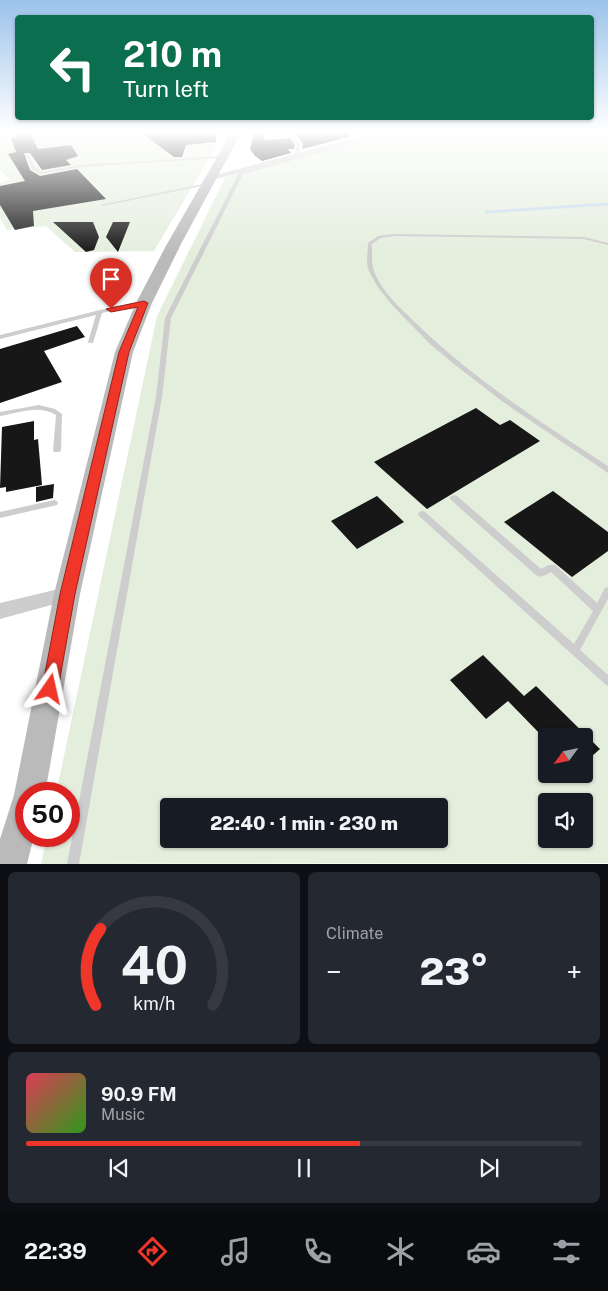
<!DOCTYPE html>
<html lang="en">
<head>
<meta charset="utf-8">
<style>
  :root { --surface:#171b24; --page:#242831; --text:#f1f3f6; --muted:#9ea1a6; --line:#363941; --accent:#f03529 }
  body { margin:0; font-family:"Public Sans",sans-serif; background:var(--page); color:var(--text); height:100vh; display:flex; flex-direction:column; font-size:19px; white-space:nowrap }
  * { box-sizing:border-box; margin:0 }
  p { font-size:16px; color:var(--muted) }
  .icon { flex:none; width:28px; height:28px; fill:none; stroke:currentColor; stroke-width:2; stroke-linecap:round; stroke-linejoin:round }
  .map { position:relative; height:864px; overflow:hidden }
  .panel { display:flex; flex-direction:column; gap:8px; padding:8px; background:#0d0f14; flex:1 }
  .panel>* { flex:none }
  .guide { position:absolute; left:15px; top:15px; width:579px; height:105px; border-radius:5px; box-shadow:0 1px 4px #0004; background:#0b6e4f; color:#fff; overflow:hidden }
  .needle { width:32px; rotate:237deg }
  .controls { position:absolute; left:538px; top:728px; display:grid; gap:10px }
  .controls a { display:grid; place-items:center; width:55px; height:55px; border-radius:5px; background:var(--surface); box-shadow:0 1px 4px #0004; font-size:25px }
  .speed { position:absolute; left:15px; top:782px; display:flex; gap:10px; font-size:25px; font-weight:700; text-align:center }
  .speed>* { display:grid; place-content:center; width:65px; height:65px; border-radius:50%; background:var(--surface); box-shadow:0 1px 4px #0004; line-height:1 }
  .speed .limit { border:8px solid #d22; background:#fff; color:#111 }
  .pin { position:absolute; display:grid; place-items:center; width:42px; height:42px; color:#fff; margin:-51px -21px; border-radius:50% 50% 50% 0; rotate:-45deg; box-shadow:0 0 5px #0007 }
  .pin .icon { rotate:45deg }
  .me { position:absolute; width:55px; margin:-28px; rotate:11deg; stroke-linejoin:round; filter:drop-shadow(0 0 4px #0008) }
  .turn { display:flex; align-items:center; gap:18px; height:105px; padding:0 25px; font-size:22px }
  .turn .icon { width:65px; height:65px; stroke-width:2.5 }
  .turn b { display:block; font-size:35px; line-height:42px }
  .big { font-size:38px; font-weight:800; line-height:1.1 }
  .panel .card { flex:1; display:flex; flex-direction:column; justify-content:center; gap:8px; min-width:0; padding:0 18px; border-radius:8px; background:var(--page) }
  .panel .dial { align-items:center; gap:0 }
  .dial svg { height:130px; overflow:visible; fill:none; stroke:var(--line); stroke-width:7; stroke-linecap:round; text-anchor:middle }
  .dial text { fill:var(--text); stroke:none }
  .song { display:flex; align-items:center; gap:15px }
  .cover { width:60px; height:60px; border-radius:8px; background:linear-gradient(135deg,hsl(350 70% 55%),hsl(110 70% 35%)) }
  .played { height:5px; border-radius:2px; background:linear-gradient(90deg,var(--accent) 60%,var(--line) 60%) }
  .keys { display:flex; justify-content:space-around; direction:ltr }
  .heat { display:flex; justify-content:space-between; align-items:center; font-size:28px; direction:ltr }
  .panel .tiles { flex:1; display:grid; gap:8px; grid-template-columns:1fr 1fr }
  .card:last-child { grid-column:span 2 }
  .trip { position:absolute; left:160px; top:798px; width:288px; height:50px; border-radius:5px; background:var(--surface); box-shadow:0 1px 4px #0004; font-weight:800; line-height:50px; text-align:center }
  .tab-bar { display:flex; height:80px; justify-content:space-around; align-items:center; background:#090b0e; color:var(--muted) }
  .tab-bar .icon { width:35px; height:35px }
  .tab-bar .current { color:var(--accent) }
  .tab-bar b { font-size:22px; color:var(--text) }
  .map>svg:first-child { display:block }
</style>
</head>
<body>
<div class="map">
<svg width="608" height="864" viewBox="0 0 608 864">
  <rect width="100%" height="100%" fill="#fff"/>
  <path fill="#e4eedd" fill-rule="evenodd" d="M 0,133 L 224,133 L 154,251 L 75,252 L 46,226 L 7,230 L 0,218 L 0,183 L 9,180 L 0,169 Z
    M 386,133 L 608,133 L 608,863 L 41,864 L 47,836 L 69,836 L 69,794 L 56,794 L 157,316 L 226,176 ZM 546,736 L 584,736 L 584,774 L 546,774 ZM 546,801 L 584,801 L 584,839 L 546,839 ZM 169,806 L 439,806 L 439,839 L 169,839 Z"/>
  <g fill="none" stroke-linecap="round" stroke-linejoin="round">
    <path stroke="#c8daee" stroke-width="3" d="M 486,212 L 608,204"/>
  </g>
  <path fill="#171717" d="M 14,133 L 30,133 L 38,149 L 71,145 L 78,156 L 66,160 L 71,165 L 42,170 L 30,153 L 24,153 L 30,170 L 40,176 L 77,169 L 106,199 L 33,211 L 34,226 L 15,230 L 0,205 L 0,186 L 25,181 L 8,154 L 16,152 L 11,138 L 16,138 Z
    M 142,133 L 216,133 L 216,142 L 186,145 L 182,157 L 174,157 Z
    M 254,133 L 280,133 L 266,134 L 263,138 L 267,140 L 290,138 L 295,145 L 294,149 L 288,149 L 291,153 L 262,161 L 255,156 L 250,149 Z
    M 295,133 L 349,133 L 349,137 L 302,149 L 303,144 Z
    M 53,222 L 93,222 L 99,237 L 94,250 L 86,252 Z
    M 113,222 L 130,222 L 118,252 L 106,237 Z
    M 77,326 L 85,337 L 44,351 L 62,382 L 0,403 L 0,349 Z
    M 476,408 L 500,425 L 510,420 L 540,441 L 427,509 L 374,462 Z
    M 34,421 L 34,440 L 38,439 L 42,485 L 6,492 L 6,487 L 0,488 L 2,427 Z
    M 54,484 L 53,498 L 36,502 L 36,487 Z
    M 553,491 L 608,532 L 608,551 L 572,577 L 504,522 Z
    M 377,496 L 404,522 L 357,549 L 331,521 Z
    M 483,655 L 524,696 L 536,686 L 600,749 L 584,763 L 584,736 L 542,736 L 508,701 L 486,719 L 450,680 Z"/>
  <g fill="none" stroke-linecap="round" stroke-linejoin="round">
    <path fill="#cdcdcd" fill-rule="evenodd" d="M 289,133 L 293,133 L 301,145 L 297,157 L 386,133 L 392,133 L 243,174 L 171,318 L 162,397 L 79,864 L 67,864 L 156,397 L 165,318 L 239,173 L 296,157 L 294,156 L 297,145 L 291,136 L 267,138 L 265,137 L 267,136 L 290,134 Z
      M 26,154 L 28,154 L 35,167 L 41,172 L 80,165 L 222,156 L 224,157 L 222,158 L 80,167 L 40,174 L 32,169 Z
      M 207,183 L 209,184 L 208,185 L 102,206 L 100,205 Z
      M 394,234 L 584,237 L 608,243 L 608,245 L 584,239 L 394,236 L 381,238 L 372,244 C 372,254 371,264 375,274 C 384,294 403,311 419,326 C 476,381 542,423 608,466 L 608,473 L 503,402 L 454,364 L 430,344 L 392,305 L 377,286 L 368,269 L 367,262 L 368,243 L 378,236 Z
      M 143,301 L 146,303 L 145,304 L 102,313 L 93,343 L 89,343 L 88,342 L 96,315 L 0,339 L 0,335 L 100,310 Z
      M 39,405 L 55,409 L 62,414 L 61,450 L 60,452 L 54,452 L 53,450 L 56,415 C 39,404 18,413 0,416 L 0,412 Z
      M 454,495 L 457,496 L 541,569 C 545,567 550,563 555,565 L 597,603 L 605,588 L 608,587 L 608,599 L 580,650 L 608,675 L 608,686 L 605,684 L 419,516 L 418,514 L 419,512 L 422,511 L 425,512 L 574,644 L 593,611 L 551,572 C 547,574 542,578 537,576 L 451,500 L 450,498 L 451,496 Z
      M 54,500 L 57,501 L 58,503 L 57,505 L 0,518 L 0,512 Z"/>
    <path fill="#cdcdcd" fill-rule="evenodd" d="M 0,133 L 9,133 L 0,136 Z
      M 373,133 L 385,133 L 215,179 L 208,177 Z
      M 67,587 L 73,589 L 76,594 L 73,599 L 0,619 L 0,603 Z"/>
    <path fill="#bababa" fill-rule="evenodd" d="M 231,133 L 241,133 L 181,244 L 152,303 L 133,352 L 80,594 L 45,794 L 26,794 L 26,836 L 34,836 L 27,864 L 0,864 L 0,839 L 14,795 L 54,594 L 115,352 L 136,303 L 167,244 Z"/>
  </g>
  <linearGradient id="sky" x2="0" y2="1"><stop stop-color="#9bc3ea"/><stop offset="0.52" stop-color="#fff"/><stop offset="1" stop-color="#fff" stop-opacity="0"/></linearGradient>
  <rect width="608" height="254" fill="url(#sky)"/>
  <path fill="#f03529" stroke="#9c221b" d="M 144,301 L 148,303 L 129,352 L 75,594 L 58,689 L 55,694 L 50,696 L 44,694 L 42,689 L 60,594 L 119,352 L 138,307 L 111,312 L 106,309 Z"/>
</svg>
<div class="controls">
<a><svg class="needle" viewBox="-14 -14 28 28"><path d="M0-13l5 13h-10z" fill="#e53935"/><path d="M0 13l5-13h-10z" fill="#9ea1a6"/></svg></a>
<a><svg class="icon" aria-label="sound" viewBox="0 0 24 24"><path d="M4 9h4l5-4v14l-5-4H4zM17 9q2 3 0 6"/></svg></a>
</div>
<div class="speed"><div class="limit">50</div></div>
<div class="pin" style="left:111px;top:309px;background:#d93025"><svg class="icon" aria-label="arrive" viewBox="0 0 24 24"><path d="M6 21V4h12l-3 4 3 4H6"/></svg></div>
<svg class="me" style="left:50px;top:689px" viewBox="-20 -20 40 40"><path d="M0-17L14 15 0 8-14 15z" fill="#f03529" stroke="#fff" stroke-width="4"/></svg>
<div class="trip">22:40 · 1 min · 230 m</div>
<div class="guide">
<div class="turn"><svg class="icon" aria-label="left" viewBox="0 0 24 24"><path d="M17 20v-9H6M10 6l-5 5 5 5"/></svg><div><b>210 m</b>Turn left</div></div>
</div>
</div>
<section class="panel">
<div class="tiles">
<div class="card dial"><svg viewBox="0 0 100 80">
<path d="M14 69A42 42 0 1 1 86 69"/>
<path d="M14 69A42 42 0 0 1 17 22" stroke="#f03529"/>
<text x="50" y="56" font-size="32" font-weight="700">40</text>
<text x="50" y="72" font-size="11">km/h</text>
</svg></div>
<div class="card"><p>Climate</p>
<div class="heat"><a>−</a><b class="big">23°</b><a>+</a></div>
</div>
<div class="card">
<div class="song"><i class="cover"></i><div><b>90.9 FM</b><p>Music</p></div></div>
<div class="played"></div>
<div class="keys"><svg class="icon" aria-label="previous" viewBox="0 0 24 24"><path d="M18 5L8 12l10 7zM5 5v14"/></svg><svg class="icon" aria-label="pause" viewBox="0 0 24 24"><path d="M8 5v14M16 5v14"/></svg><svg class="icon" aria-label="next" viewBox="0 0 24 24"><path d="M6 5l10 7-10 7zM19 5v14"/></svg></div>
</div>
</div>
</section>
<nav class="tab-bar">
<b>22:39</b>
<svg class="icon current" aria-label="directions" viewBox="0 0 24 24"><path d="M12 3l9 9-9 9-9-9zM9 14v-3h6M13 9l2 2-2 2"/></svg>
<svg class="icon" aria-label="music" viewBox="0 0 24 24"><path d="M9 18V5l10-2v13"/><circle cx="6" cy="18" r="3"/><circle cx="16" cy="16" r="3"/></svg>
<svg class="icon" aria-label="phone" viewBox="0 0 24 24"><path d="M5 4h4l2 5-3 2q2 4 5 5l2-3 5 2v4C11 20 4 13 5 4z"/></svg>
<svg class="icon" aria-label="climate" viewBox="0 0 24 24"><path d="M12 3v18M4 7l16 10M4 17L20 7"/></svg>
<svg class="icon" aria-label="car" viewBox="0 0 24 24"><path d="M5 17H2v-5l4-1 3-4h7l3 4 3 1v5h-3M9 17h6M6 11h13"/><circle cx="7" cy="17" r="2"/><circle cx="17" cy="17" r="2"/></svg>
<svg class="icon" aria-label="filters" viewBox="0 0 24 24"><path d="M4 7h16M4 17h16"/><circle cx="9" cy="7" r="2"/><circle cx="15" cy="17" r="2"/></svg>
</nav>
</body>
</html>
